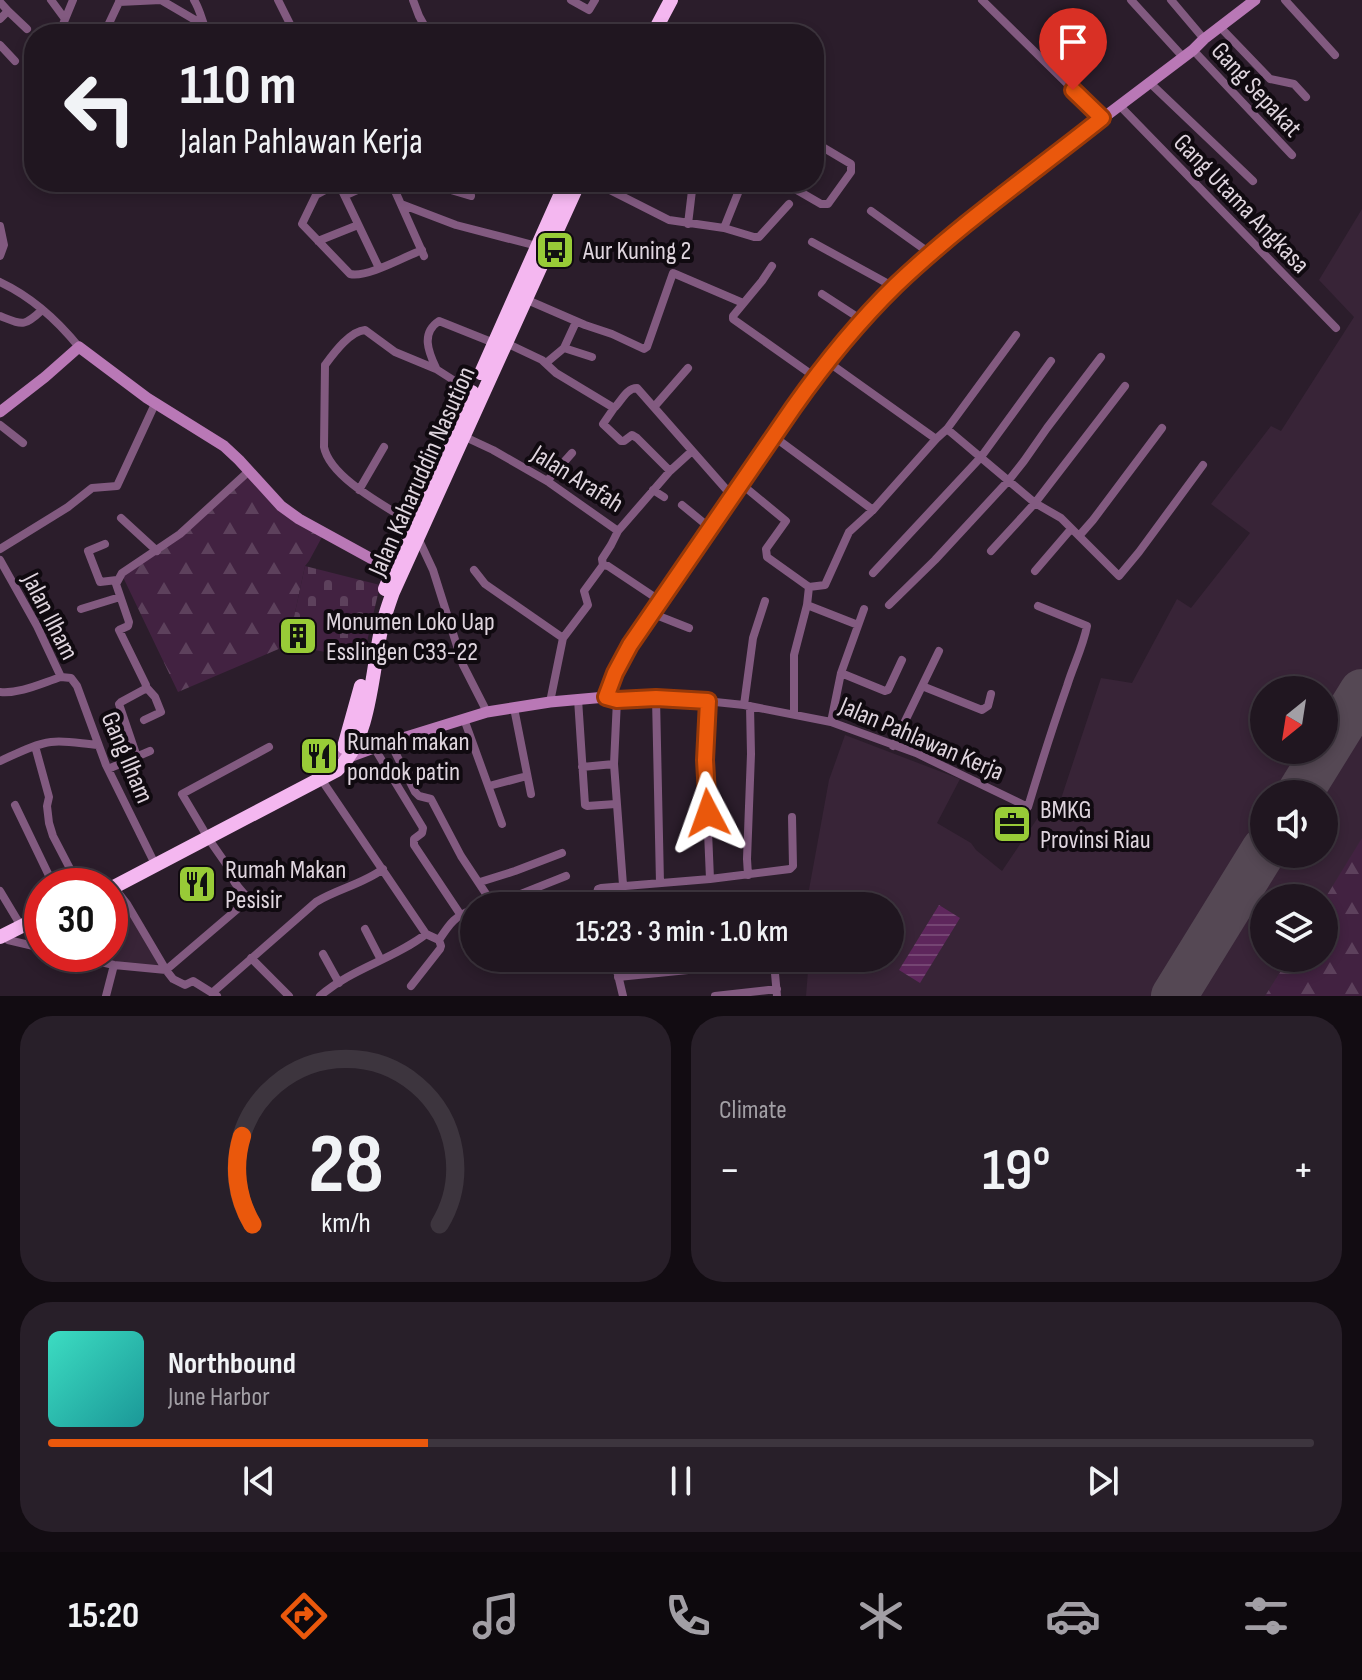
<!DOCTYPE html>
<html lang="en">
<head>
<meta charset="utf-8">
<style>
  :root { --surface:#201620; --page:#281f29; --text:#f1f3f6; --muted:#a29fa5; --line:#3d353e; --accent:#ea580c }
  body { margin:0; font-family:"Sofia Sans Condensed",sans-serif; background:var(--page); color:var(--text); height:100vh; display:flex; flex-direction:column; font-size:30px; white-space:nowrap }
  * { box-sizing:border-box; margin:0 }
  p { font-size:26px; color:var(--muted) }
  .icon { flex:none; width:44px; height:44px; fill:none; stroke:currentColor; stroke-width:2; stroke-linecap:round; stroke-linejoin:round }
  .map { position:relative; height:996px; overflow:hidden }
  .side { display:flex; flex-direction:column; gap:20px; padding:20px; background:#120c12; flex:1 }
  .side>* { flex:none }
  .banner { position:absolute; left:24px; top:24px; width:800px; height:168px; border-radius:32px; box-shadow:0 4px 12px #0003,0 0 0 2px var(--line); background:#201620; color:var(--text); overflow:hidden }
  .needle { width:52px; rotate:210deg }
  .controls { position:absolute; left:1250px; top:676px; display:grid; gap:16px }
  .controls a { display:grid; place-items:center; width:88px; height:88px; border-radius:50%; background:var(--surface); box-shadow:0 4px 12px #0003,0 0 0 2px var(--line); font-size:40px }
  .speed { position:absolute; left:24px; top:868px; display:flex; gap:16px; font-size:40px; font-weight:700; text-align:center }
  .speed>* { display:grid; place-content:center; width:104px; height:104px; border-radius:50%; background:var(--surface); box-shadow:0 4px 12px #0003,0 0 0 2px var(--line); line-height:1 }
  .speed .limit { border:12px solid #d22; background:#fff; color:#111 }
  .pin { position:absolute; display:grid; place-items:center; width:68px; height:68px; color:#fff; margin:-82px -34px; border-radius:50% 50% 50% 0; rotate:-45deg; box-shadow:0 0 8px #0007 }
  .pin .icon { rotate:45deg }
  .me { position:absolute; width:88px; margin:-44px; rotate:356deg; stroke-linejoin:round; filter:drop-shadow(0 0 6px #0008) }
  .turn { display:flex; align-items:center; gap:28px; height:168px; padding:0 24px; font-size:36px }
  .turn .icon { width:104px; height:104px; stroke-width:2.5 }
  .turn b { display:block; font-size:56px; line-height:68px }
  .big { font-size:60px; font-weight:600; line-height:1.1 }
  .side .widget { flex:1; display:flex; flex-direction:column; justify-content:center; gap:12px; min-width:0; padding:0 28px; border-radius:32px; background:var(--page) }
  .side .dial { align-items:center; gap:0 }
  .dial svg { height:208px; overflow:visible; fill:none; stroke:var(--line); stroke-width:7; stroke-linecap:round; text-anchor:middle }
  .dial text { fill:var(--text); stroke:none }
  .song { display:flex; align-items:center; gap:24px }
  .cover { width:96px; height:96px; border-radius:12px; background:linear-gradient(135deg,hsl(170 70% 55%),hsl(180 70% 35%)) }
  .played { height:8px; border-radius:4px; background:linear-gradient(90deg,var(--accent) 30%,var(--line) 30%) }
  .keys { display:flex; justify-content:space-around; direction:ltr }
  .heat { display:flex; justify-content:space-between; align-items:center; font-size:44px; direction:ltr }
  .side .tiles { flex:1; display:grid; gap:20px; grid-template-columns:1fr 1fr }
  .widget:last-child { grid-column:span 2 }
  .trip { position:absolute; left:460px; top:892px; width:444px; height:80px; border-radius:40px; background:var(--surface); box-shadow:0 4px 12px #0003,0 0 0 2px var(--line); font-weight:600; line-height:80px; text-align:center }
  .tab-bar { display:flex; height:128px; justify-content:space-around; align-items:center; background:#0d090d; color:var(--muted) }
  .tab-bar .icon { width:56px; height:56px }
  .tab-bar .selected { color:var(--accent) }
  .tab-bar b { font-size:36px; color:var(--text) }
  .map>svg:first-child { display:block }
</style>
</head>
<body>
<div class="map">
<svg width="1362" height="996" viewBox="0 0 1362 996">
  <defs>
    <pattern id="forest-firs" width="22" height="20" patternUnits="userSpaceOnUse" patternTransform="scale(2)"><rect width="22" height="20" fill="#422241"/><path d="M5 1l3.5 6h-7zM16 11l3.5 6h-7z" fill="#5d415c"/></pattern>
    <pattern id="cemetery-stones" width="16" height="16" patternUnits="userSpaceOnUse" patternTransform="scale(2)"><rect width="16" height="16" fill="#422241"/><path d="M2 7V4a2 2 0 0 1 4 0v3zM10 15v-3a2 2 0 0 1 4 0v3z" fill="#5d415c"/></pattern>
    <pattern id="water-rules" width="6" height="5" patternUnits="userSpaceOnUse" patternTransform="scale(2)"><rect width="6" height="5" fill="#5e265c"/><path d="M0 2.5h6" fill="none" stroke="#754573"/></pattern>
  </defs>
  <rect width="100%" height="100%" fill="#2b1d2b"/>
  <path fill="#382437" fill-rule="evenodd" d="M 1362,209 L 1362,996 L 806,996 L 809,958 L 890,958 L 890,906 L 806,906 L 829,780 L 845,735 L 960,779 L 937,823 L 971,843 L 976,850 L 1002,871 L 1039,816 L 1054,820 L 1101,678 L 1132,683 L 1177,599 L 1191,608 L 1250,533 L 1211,504 L 1271,426 L 1281,431 L 1354,317 L 1319,280 ZM 1264,690 L 1324,690 L 1324,750 L 1264,750 ZM 1264,794 L 1324,794 L 1324,854 L 1264,854 ZM 1264,898 L 1324,898 L 1324,958 L 1264,958 Z
    M 113,891 L 125,904 L 159,965 L 159,969 L 74,954 L 110,954 L 110,893 Z"/>
  <path fill="url(#forest-firs)" d="M 249,476 L 322,537 L 309,561 L 305,566 L 288,645 L 178,692 L 123,577 Z
    M 1362,838 L 1362,996 L 1265,996 L 1289,958 L 1324,958 L 1324,900 Z"/>
  <path fill="url(#cemetery-stones)" d="M 305,566 L 380,585 L 363,659 L 288,645 Z"/>
  <path fill="url(#water-rules)" d="M 939,905 L 960,918 L 920,983 L 899,970 Z"/>
  <g fill="none" stroke-linecap="round" stroke-linejoin="round">
    <path stroke="#554854" stroke-width="46" d="M 1299,794 L 1362,692
      M 1174,996 L 1264,850"/>
    <path stroke="#825a80" stroke-width="8" d="M 51,0 L 65,19
      M 194,0 C 201,11 202,23 208,34
      M 278,0 L 295,34
      M 413,0 L 419,16 L 429,34
      M 571,0 L 589,10 L 595,0
      M 982,0 L 1102,118
      M 1131,0 L 1183,57
      M 1171,0 L 1204,39
      M 1285,0 L 1335,55
      M 0,2 L 8,11 L 0,19
      M 119,2 L 161,0 L 202,24
      M 8,11 L 27,29
      M 1220,27 L 1270,79 L 1294,84 L 1306,97
      M 59,34 L 73,0
      M 104,34 L 120,0
      M 0,45 L 15,61
      M 1193,50 L 1292,155
      M 1149,82 L 1253,181
      M 1119,105 L 1336,328
      M 338,182 L 379,268
      M 391,182 L 424,256
      M 424,182 L 471,196
      M 594,182 L 669,220 L 724,228 L 754,237 L 759,237 L 789,204
      M 783,182 L 821,204 L 828,204 L 851,172 L 851,164 L 814,142
      M 338,183 L 316,195 L 302,224 L 350,274 C 367,278 404,257 422,250
      M 346,195 L 375,182
      M 401,204 L 456,225 L 537,246
      M 871,211 L 931,254
      M 688,224 L 693,182
      M 0,226 L 4,245 L 0,256
      M 724,228 L 742,183
      M 318,241 L 358,225
      M 812,242 L 894,287
      M 772,266 L 762,281 L 733,316 L 733,319 L 815,377
      M 0,282 C 30,296 58,321 79,347
      M 822,294 L 862,320
      M 525,299 L 585,325 L 612,334 L 644,349 L 647,347 L 673,273 L 743,303
      M 0,316 C 23,325 24,327 42,310
      M 506,343 L 542,360 L 556,373 L 614,408 C 621,402 626,388 637,388 L 732,496
      M 564,348 L 576,322
      M 828,362 L 936,439
      M 546,363 L 564,348 L 592,357
      M 436,368 C 428,351 421,333 439,321 L 494,343
      M 654,407 L 688,368
      M 614,408 L 603,424 L 621,441 L 624,441 L 632,435 L 637,438 L 670,471
      M 0,425 L 23,443
      M 947,429 L 1035,503 L 1061,518 L 1119,576 L 1139,552 L 1203,465
      M 463,436 L 493,450 L 547,481 L 618,531
      M 773,436 L 873,510
      M 547,481 L 572,453
      M 740,483 L 786,521 L 766,549 L 767,557 L 809,587 L 825,585 L 849,532 L 873,510 L 936,439 L 947,429 L 1016,335
      M 359,490 L 384,447
      M 653,490 L 664,497
      M 682,505 L 710,528
      M 121,518 L 157,551
      M 412,523 C 387,507 330,478 324,447 L 325,365 C 334,353 350,331 365,330 L 395,352 L 436,369 L 472,392
      M 1079,536 L 1093,520 L 1162,428
      M 418,538 L 433,570 L 463,665 L 487,712
      M 105,544 L 88,551 L 100,582 L 117,580
      M 0,549 L 68,507 L 92,488 L 117,486 L 155,404
      M 991,551 L 1035,503 L 1125,386
      M 0,560 L 37,626 L 61,677
      M 603,565 L 602,559 L 611,545 L 618,531 L 670,471 L 692,451
      M 474,570 L 485,584 L 563,638 L 550,702
      M 1035,571 L 1071,529
      M 873,573 L 981,457 L 1051,361
      M 807,605 L 858,625
      M 889,605 L 935,560 L 1009,480 L 1024,461 L 1047,428 L 1101,357
      M 81,609 L 120,597
      M 651,613 L 689,628
      M 563,638 L 588,605 L 584,591 L 603,565 L 608,566 L 659,600
      M 841,673 L 885,691 L 888,690 L 902,660
      M 61,677 L 71,678 L 77,686 L 106,765 L 153,860
      M 922,686 L 982,710 L 988,706 L 991,694
      M 0,692 C 20,694 42,683 61,677
      M 606,697 L 617,700 L 677,698 L 744,705 L 831,722 L 916,753 L 1028,807 C 1040,767 1053,726 1067,686 C 1073,666 1083,647 1087,626 L 1038,606
      M 656,698 L 660,883
      M 578,699 L 585,805 L 587,806 L 616,804
      M 617,700 L 614,764 L 623,885
      M 708,701 L 705,760 L 710,879
      M 744,705 L 753,638 L 765,601
      M 514,708 L 531,794
      M 794,714 L 794,655 L 807,605 L 809,587
      M 464,719 L 502,824
      M 144,720 L 161,712 L 155,697 L 146,687
      M 831,722 L 841,673 L 864,609
      M 390,742 L 415,792 L 419,796 L 431,799 L 461,856 L 494,906
      M 35,746 L 49,797 L 47,806 L 49,823 L 53,836 L 79,886
      M 893,746 L 939,651
      M 375,749 L 423,828 L 422,833 L 414,839 L 414,845 L 460,914
      M 137,757 L 119,704 L 121,702 L 145,689 L 146,685 L 119,630 L 128,626 L 129,622 L 116,584 L 122,573 L 180,534 L 249,471
      M 0,761 C 16,754 34,744 51,742 C 66,740 82,744 98,745
      M 582,767 L 614,764
      M 108,769 L 150,751
      M 321,779 L 426,934 L 439,940 C 450,923 455,916 474,909
      M 489,786 L 527,776
      M 15,805 L 54,886
      M 204,831 L 182,794 L 269,747
      M 748,875 L 747,859 L 751,754 L 750,706
      M 480,882 L 515,871 L 562,853
      M 112,885 L 127,904 L 166,970 L 173,979 L 185,985 L 193,981 L 217,996
      M 0,891 L 21,926
      M 486,906 L 493,905 L 566,876
      M 600,906 L 597,893 L 598,889 L 601,888 L 710,879 L 790,869 L 793,866 L 792,817
      M 365,929 L 381,960
      M 5,935 L 8,940 L 42,948
      M 66,954 L 114,965 L 166,970 L 248,900 L 247,897 C 241,890 230,880 231,871 L 208,838
      M 323,954 L 339,983
      M 251,958 L 289,996
      M 614,958 L 623,996
      M 618,977 L 698,969 L 772,958 L 774,962 L 777,996
      M 411,986 L 440,949 L 441,946 L 439,940
      M 212,993 L 316,902 C 337,889 363,884 383,869
      M 106,996 L 114,965
      M 320,996 C 351,969 394,959 426,934
      M 715,996 L 777,989"/>
    <path stroke="#b978b6" stroke-width="11" d="M 0,412 L 45,377 L 79,347 L 147,398 L 224,446 L 239,460 L 281,506 L 299,519 L 392,570
      M 341,753 L 349,757 L 390,742 L 487,712 L 550,702 L 606,697 L 623,657 L 659,600 L 815,377 L 862,320 L 894,287 L 984,208 L 1193,50 L 1204,39 L 1255,0"/>
    <path stroke="#f4b7f0" stroke-width="14" d="M 653,34 L 671,0
      M 481,373 L 566,182
      M 385,589 L 418,509 L 472,392
      M 344,747 L 361,686
      M 110,889 L 337,770 C 369,742 372,675 380,635 C 383,620 388,606 393,592 L 579,182
      M 0,937 L 42,916"/>
  </g>
  <g fill="none" stroke-linecap="round" stroke-linejoin="round">
    <g stroke="#983908" stroke-width="20">
      <path id="route" d="M 708,813 L 705,760 L 708,701 L 656,698 L 617,700 L 606,697 L 615,673 L 630,645 L 793,408 C 824,364 858,322 896,285 C 960,224 1033,173 1102,118 L 1073,90"/>
    </g>
    <use href="#route" stroke="#ea580c" stroke-width="14"/>
  </g>
  <defs>
    <g id="bus-square" transform="scale(2)"><rect x="-9" y="-9" width="18" height="18" rx="4" fill="#98cb37" stroke="#100a10"/><path d="M-5-6H5V4H4V6H2V4H-2V6H-4V4H-5ZM-3.5-4V0h7V-4ZM-3.5 1.2v1.5H-2V1.2ZM2 1.2v1.5H3.5V1.2Z" fill="#111"/></g>
    <g id="building-square" transform="scale(2)"><rect x="-9" y="-9" width="18" height="18" rx="4" fill="#98cb37" stroke="#100a10"/><path d="M-4-6H4V6H1V3H-1V6H-4ZM-2.5-4.3h1.7v1.8h-1.7ZM.8-4.3h1.7v1.8H.8ZM-2.5-1h1.7V.8h-1.7ZM.8-1h1.7V.8H.8Z" fill="#111"/></g>
    <g id="restaurant-square" transform="scale(2)"><rect x="-9" y="-9" width="18" height="18" rx="4" fill="#98cb37" stroke="#100a10"/><path d="M-5-6h1v4h1v-4h1v4h1v-4h1v5L-1.5 .5V6h-2V.5L-5-1ZM5-6V6H3V1.5H1.5Q1.5-4 5-6Z" fill="#111"/></g>
    <g id="office-square" transform="scale(2)"><rect x="-9" y="-9" width="18" height="18" rx="4" fill="#98cb37" stroke="#100a10"/><path d="M-6-3h4V-5.5h4V-3h4V5H-6ZM-1-4.5V-3h2v-1.5ZM-6 0V1H6V0Z" fill="#111"/></g>
  </defs>
  <g fill-rule="evenodd">
    <use href="#bus-square" x="555" y="250"/>
    <use href="#building-square" x="298" y="636"/>
    <use href="#restaurant-square" x="319" y="756"/>
    <use href="#office-square" x="1012" y="824"/>
    <use href="#restaurant-square" x="197" y="884"/>
  </g>
  <g text-anchor="middle" stroke-width="8" stroke-linejoin="round" paint-order="stroke">
    <g font-size="26" fill="#dfd5de" stroke="#100a10">
      <text transform="translate(1257 89) rotate(47)" y="9">Gang Sepakat</text>
      <text transform="translate(1242 203) rotate(46)" y="9">Gang Utama Angkasa</text>
      <text transform="translate(421 471) rotate(-66)" y="9">Jalan Kaharuddin Nasution</text>
      <text transform="translate(578 478) rotate(32)" y="9">Jalan Arafah</text>
      <text transform="translate(51 616) rotate(63)" y="9">Jalan Ilham</text>
      <text transform="translate(922 738) rotate(23)" y="9">Jalan Pahlawan Kerja</text>
      <text transform="translate(128 757) rotate(67)" y="9">Gang Ilham</text>
    </g>
    <g font-size="26" fill="#dfd5de" stroke="#100a10" text-anchor="start">
      <text x="583" y="259">Aur Kuning 2</text>
      <text x="326" y="630">Monumen Loko Uap<tspan x="326" dy="30">Esslingen C33-22</tspan></text>
      <text x="347" y="750">Rumah makan<tspan x="347" dy="30">pondok patin</tspan></text>
      <text x="1040" y="818">BMKG<tspan x="1040" dy="30">Provinsi Riau</tspan></text>
      <text x="225" y="878">Rumah Makan<tspan x="225" dy="30">Pesisir</tspan></text>
    </g>
  </g>
</svg>
<div class="controls">
<a><svg class="needle" viewBox="-14 -14 28 28"><path d="M0-13l5 13h-10z" fill="#e53935"/><path d="M0 13l5-13h-10z" fill="#a29fa5"/></svg></a>
<a><svg class="icon" aria-label="sound" viewBox="0 0 24 24"><path d="M4 9h4l5-4v14l-5-4H4zM17 9q2 3 0 6"/></svg></a>
<a><svg class="icon" aria-label="layers" viewBox="0 0 24 24"><path d="M12 4l9 5-9 5-9-5zM3 14l9 5 9-5"/></svg></a>
</div>
<div class="speed"><div class="limit">30</div></div>
<div class="pin" style="left:1073px;top:90px;background:#d93025"><svg class="icon" aria-label="arrive" viewBox="0 0 24 24"><path d="M6 21V4h12l-3 4 3 4H6"/></svg></div>
<svg class="me" style="left:708px;top:813px" viewBox="-20 -20 40 40"><path d="M0-17L14 15 0 8-14 15z" fill="#ea580c" stroke="#fff" stroke-width="4"/></svg>
<div class="trip">15:23 · 3 min · 1.0 km</div>
<div class="banner">
<div class="turn"><svg class="icon" aria-label="left" viewBox="0 0 24 24"><path d="M17 20v-9H6M10 6l-5 5 5 5"/></svg><div><b>110 m</b>Jalan Pahlawan Kerja</div></div>
</div>
</div>
<section class="side">
<div class="tiles">
<div class="widget dial"><svg viewBox="0 0 100 80">
<path d="M14 69A42 42 0 1 1 86 69"/>
<path d="M14 69A42 42 0 0 1 10 35" stroke="#ea580c"/>
<text x="50" y="56" font-size="32" font-weight="700">28</text>
<text x="50" y="72" font-size="11">km/h</text>
</svg></div>
<div class="widget"><p>Climate</p>
<div class="heat"><a>−</a><b class="big">19°</b><a>+</a></div>
</div>
<div class="widget">
<div class="song"><i class="cover"></i><div><b>Northbound</b><p>June Harbor</p></div></div>
<div class="played"></div>
<div class="keys"><svg class="icon" aria-label="previous" viewBox="0 0 24 24"><path d="M18 5L8 12l10 7zM5 5v14"/></svg><svg class="icon" aria-label="pause" viewBox="0 0 24 24"><path d="M8 5v14M16 5v14"/></svg><svg class="icon" aria-label="next" viewBox="0 0 24 24"><path d="M6 5l10 7-10 7zM19 5v14"/></svg></div>
</div>
</div>
</section>
<nav class="tab-bar">
<b>15:20</b>
<svg class="icon selected" aria-label="directions" viewBox="0 0 24 24"><path d="M12 3l9 9-9 9-9-9zM9 14v-3h6M13 9l2 2-2 2"/></svg>
<svg class="icon" aria-label="music" viewBox="0 0 24 24"><path d="M9 18V5l10-2v13"/><circle cx="6" cy="18" r="3"/><circle cx="16" cy="16" r="3"/></svg>
<svg class="icon" aria-label="phone" viewBox="0 0 24 24"><path d="M5 4h4l2 5-3 2q2 4 5 5l2-3 5 2v4C11 20 4 13 5 4z"/></svg>
<svg class="icon" aria-label="climate" viewBox="0 0 24 24"><path d="M12 3v18M4 7l16 10M4 17L20 7"/></svg>
<svg class="icon" aria-label="car" viewBox="0 0 24 24"><path d="M5 17H2v-5l4-1 3-4h7l3 4 3 1v5h-3M9 17h6M6 11h13"/><circle cx="7" cy="17" r="2"/><circle cx="17" cy="17" r="2"/></svg>
<svg class="icon" aria-label="filters" viewBox="0 0 24 24"><path d="M4 7h16M4 17h16"/><circle cx="9" cy="7" r="2"/><circle cx="15" cy="17" r="2"/></svg>
</nav>
</body>
</html>
